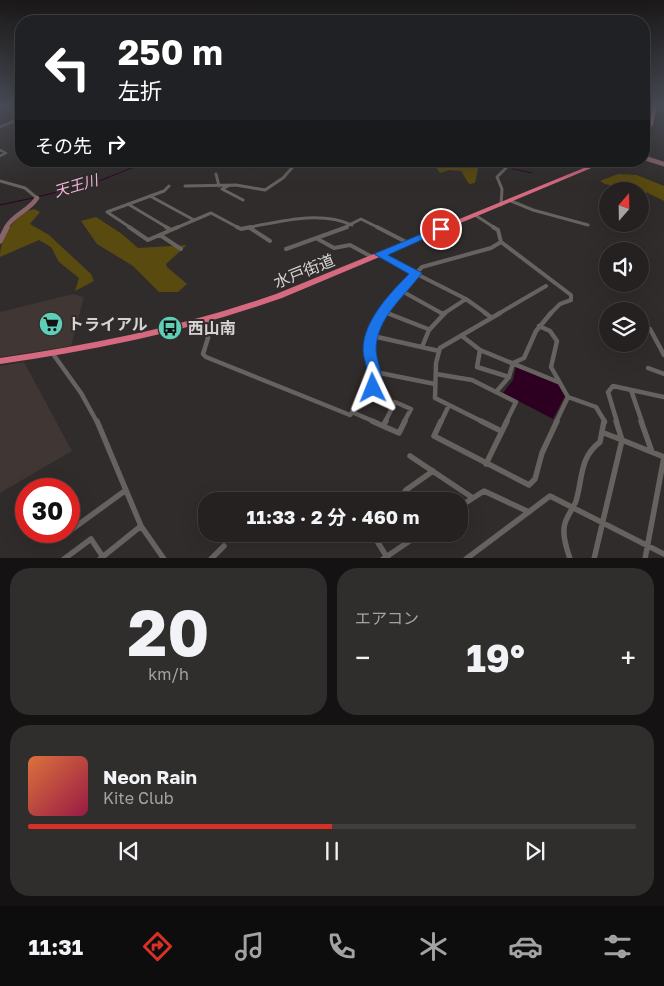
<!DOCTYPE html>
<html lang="ja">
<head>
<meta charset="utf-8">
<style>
  :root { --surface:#242120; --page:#302e2d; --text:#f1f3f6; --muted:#a3a3a5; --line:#413e3e; --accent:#d93025 }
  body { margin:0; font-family:"Golos Text","Noto Sans JP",sans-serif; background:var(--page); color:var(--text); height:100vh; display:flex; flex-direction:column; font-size:19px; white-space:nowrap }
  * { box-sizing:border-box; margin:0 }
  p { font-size:16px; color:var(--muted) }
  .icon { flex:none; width:28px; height:28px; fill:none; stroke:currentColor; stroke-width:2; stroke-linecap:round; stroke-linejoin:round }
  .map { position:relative; height:558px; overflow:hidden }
  .drawer { display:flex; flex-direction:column; gap:10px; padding:10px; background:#141212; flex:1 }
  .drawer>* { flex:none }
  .banner { position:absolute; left:15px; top:15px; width:635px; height:152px; border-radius:20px; box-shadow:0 5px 20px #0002,0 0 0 1px var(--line); background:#202124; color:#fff; overflow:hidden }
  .needle { width:32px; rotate:20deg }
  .tools { position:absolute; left:599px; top:182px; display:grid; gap:10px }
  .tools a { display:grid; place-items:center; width:50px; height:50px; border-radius:50%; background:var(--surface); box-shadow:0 5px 20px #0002,0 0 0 1px var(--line); font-size:25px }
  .speed { position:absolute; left:15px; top:478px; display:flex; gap:10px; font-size:25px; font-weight:700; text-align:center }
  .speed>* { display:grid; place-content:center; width:65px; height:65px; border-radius:50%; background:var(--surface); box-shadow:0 5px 20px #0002,0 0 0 1px var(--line); line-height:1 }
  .speed .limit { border:8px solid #d22; background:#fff; color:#111 }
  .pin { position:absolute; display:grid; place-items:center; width:42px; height:42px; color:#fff; margin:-21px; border:2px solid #fff; border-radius:50%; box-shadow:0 1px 5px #0007 }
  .me { position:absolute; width:55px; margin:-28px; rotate:358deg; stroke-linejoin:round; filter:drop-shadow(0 0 4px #0008) }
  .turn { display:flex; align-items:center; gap:18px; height:105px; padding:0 20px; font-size:22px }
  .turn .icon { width:65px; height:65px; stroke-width:2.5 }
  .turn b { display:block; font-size:35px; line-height:42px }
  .then { display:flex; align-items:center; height:48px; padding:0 20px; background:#0003; gap:10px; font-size:19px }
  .big { font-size:38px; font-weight:700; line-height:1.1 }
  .drawer .widget { flex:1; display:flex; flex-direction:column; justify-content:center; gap:8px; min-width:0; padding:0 18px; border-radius:20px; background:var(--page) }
  .drawer .dial { align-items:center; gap:0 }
  .dial b { font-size:65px; line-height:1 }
  .song { display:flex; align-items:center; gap:15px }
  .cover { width:60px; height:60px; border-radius:8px; background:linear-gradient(135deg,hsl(20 70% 55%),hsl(340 70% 35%)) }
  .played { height:5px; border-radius:2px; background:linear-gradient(90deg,var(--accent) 50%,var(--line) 50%) }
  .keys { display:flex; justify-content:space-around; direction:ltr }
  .heat { display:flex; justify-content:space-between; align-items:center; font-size:28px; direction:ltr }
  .drawer .tiles { flex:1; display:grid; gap:10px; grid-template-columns:1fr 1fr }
  .widget:last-child { grid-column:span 2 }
  .trip { position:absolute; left:198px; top:492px; width:270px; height:50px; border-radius:20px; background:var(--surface); box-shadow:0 5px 20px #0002,0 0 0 1px var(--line); font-weight:700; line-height:50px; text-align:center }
  .tabs { display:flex; height:80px; justify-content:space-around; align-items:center; background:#0e0d0d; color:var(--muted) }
  .tabs .icon { width:35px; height:35px }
  .tabs .on { color:var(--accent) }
  .tabs b { font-size:22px; color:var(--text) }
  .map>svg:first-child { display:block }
</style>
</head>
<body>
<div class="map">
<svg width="664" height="559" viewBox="0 0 664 559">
  <rect width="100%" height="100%" fill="#302c2b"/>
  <path fill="#403633" d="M 73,294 L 84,297 L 71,346 L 0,357 L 0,312 Z
    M 24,362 L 72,451 L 0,493 L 0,366 Z"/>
  <path fill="#594a0f" d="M 439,163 L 478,168 L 475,183 L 469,184 L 461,171 L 449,170 L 440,173 L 434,165 Z
    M 618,174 L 637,175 L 664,186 L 664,201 L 648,193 L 605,184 L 600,181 Z
    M 34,209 L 40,212 L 30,224 L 49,235 L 91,274 L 94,281 L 75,291 L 79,278 L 59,262 L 51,247 L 39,240 L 0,257 C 0,238 15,213 34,209 Z
    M 96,217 L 122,234 L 138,248 L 187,245 L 166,264 L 167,267 L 187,284 L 178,292 L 159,292 L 133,266 L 97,244 L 81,221 Z"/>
  <path fill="#2d0022" d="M 516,366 L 557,383 L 565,396 L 553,419 L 503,393 L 513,380 Z"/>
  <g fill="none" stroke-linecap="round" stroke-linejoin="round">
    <path stroke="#2d0022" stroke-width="1" d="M 513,169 L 532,173
      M 37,197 L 94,183 L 149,161
      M 0,205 L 33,198"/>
    <path stroke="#666260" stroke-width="2.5" d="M 0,127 L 21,118
      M 0,150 L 6,153 L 0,156"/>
    <path stroke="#666260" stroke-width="3" d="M 216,174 L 219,186
      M 0,181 L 25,188 L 37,198
      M 185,186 L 236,185 L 265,190 L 283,178 L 298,161
      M 228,186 L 222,189 L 243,200
      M 150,196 L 194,220
      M 511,201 L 533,210 L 588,225
      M 128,204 L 168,228
      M 501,205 L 502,189 L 497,177 L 511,163
      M 475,215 L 495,228
      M 131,228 L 107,212 L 164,191 L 169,186
      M 176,228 L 211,213 L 239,228
      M 245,228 C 279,222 319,210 352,225
      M 343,228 L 361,219 L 379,228"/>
    <path stroke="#666260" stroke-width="4" d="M 129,227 L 148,240 L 178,227
      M 166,227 L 171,230
      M 237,227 L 241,229 L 251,227
      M 377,227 L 408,243
      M 493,227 L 498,230 L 501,242 L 571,295 L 571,300 L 560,304 L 550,314
      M 250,228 L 270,241
      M 160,235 L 181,249
      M 316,238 L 334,248 L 350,245 L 372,257
      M 286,249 L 347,227
      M 379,255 L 466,299 L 487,314
      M 400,290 L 443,314
      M 385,312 L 390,314
      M 383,314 L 395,295 L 422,267 L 491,248 L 501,242
      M 443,314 L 466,299
      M 498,314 L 546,286"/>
    <path stroke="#666260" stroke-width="4.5" d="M 387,313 L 428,329
      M 441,313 L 443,314
      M 485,313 L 491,317
      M 207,321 L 208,338 L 203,354 L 206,357 L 350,415 L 373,388 L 375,372 L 370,350 L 373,331 L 384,313
      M 640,325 L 650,329 L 664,355
      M 539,326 L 550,331 L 557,341 L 551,367 L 568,397 L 596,407 L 605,422
      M 373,336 L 439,351
      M 462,336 L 480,350 L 558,382
      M 422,347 L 429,330 L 445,313
      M 480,350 L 477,367 L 509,377
      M 53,354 L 81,393 L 97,422
      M 648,368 L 664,374
      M 375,372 L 435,384
      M 436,374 L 472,380 L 516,402 L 506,422
      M 631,390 L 642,422
      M 496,392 L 509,377 L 513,363 L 524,358 L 536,331 L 551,313
      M 352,412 L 375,422
      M 385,422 L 395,402 L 411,409 L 404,422
      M 441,422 L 449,405
      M 483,422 L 435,398 L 436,363 L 440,348 L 500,313
      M 556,422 L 568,397
      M 617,422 L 608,392 L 613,386 L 664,397"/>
    <path stroke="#666260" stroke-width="5.5" d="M 97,421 L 141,526 L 164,559
      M 372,421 L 383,426
      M 441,421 L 434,436 L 529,485 L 535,479 L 542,453 L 557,421
      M 481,421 L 501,431
      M 616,421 L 622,440 L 664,457
      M 641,421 L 652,452
      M 383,426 L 399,433 L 405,421
      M 383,426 L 386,421
      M 410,456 L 473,498
      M 486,464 L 507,421
      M 398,501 L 406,490 L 433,471
      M 459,507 L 484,491 L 529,512
      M 376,534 L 374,536 L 388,559
      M 60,538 L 126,490
      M 64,559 L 91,539 L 103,557
      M 100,559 L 141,526
      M 211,559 L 224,546
      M 383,559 L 420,534
      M 466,559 L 550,496 L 664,554
      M 570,559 C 567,549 563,539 564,529 C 564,518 573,510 576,501 C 583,478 579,458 600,442 L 604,421
      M 594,559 L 622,440 L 604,433
      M 645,559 L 664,457"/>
    <path stroke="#876469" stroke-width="3" d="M 644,158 L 652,160"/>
    <path stroke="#876469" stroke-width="4.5" d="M 648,159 L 664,164
      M 511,163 L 512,161
      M 6,228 C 12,215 29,211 37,198"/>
    <path stroke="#876469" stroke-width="5.5" d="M 0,241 L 7,227"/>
    <path fill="#d5697f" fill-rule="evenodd" d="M 653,106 L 657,106 L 653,124 L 646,136 L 644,136 L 644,132 L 649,124 Z
      M 601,161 L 608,161 L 282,298 C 188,331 98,350 0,364 L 0,358 C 96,344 184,326 276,294 Z"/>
  </g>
  <linearGradient id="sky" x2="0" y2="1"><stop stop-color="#1a1818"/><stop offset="0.58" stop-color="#484b55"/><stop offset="1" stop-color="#484b55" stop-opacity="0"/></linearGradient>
  <rect width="664" height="184" fill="url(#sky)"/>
  <path fill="#1a73e8" stroke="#114b97" d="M 438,227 L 446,229 L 388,255 L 422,273 C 405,296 376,318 376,350 C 377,364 386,377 378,392 L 368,392 C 365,385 368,380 367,373 C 367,365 363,357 363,350 C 363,321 390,293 409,274 L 374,254 Z"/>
  <defs>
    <g id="supermarket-disc" transform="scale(1.25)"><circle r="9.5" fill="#5eceb8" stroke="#302c2b"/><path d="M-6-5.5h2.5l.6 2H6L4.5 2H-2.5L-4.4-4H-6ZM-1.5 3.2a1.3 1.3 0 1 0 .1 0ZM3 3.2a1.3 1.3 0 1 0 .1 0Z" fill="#111"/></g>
    <g id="bus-disc" transform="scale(1.25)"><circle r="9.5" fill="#5eceb8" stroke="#302c2b"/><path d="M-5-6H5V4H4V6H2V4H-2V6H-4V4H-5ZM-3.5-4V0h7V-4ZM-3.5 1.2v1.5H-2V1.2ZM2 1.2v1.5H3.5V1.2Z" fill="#111"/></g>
  </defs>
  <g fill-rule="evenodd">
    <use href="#supermarket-disc" x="51" y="324"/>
    <use href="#bus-disc" x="170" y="328"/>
  </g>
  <g text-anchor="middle" stroke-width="4" stroke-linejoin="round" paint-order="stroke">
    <g font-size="15" font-style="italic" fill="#f4b8df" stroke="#302c2b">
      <text transform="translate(76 186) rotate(-16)" y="5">天王川</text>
    </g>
    <g font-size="16" fill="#d6d4d3" stroke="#302c2b">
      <text transform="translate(304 271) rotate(-22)" y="6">水戸街道</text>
    </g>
    <g font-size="16" font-weight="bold" fill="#d6d4d3" stroke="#302c2b" text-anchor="start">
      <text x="68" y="330">トライアル</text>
      <text x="188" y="334">西山南</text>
    </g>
  </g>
</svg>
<div class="tools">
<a><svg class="needle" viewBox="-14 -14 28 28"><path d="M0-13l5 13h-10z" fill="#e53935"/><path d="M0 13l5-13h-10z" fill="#a3a3a5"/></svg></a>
<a><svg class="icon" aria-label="sound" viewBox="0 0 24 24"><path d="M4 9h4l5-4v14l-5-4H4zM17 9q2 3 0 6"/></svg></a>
<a><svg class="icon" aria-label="layers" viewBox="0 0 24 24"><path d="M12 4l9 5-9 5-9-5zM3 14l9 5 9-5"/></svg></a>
</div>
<div class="speed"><div class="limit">30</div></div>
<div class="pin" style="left:441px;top:229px;background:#d93025"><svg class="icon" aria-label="arrive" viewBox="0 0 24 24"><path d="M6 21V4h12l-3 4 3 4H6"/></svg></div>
<svg class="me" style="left:373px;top:388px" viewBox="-20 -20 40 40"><path d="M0-17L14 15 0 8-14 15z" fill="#1a73e8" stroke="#fff" stroke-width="4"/></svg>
<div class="trip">11:33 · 2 分 · 460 m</div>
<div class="banner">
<div class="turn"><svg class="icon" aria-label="left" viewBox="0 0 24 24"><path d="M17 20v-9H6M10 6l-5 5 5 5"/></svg><div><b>250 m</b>左折</div></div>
<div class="then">その先<svg class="icon" aria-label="right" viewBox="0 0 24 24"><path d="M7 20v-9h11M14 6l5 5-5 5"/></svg></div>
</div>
</div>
<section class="drawer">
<div class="tiles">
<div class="widget dial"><b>20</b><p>km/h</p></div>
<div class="widget"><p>エアコン</p>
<div class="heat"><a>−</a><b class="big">19°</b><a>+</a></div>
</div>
<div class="widget">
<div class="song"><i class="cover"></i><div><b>Neon Rain</b><p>Kite Club</p></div></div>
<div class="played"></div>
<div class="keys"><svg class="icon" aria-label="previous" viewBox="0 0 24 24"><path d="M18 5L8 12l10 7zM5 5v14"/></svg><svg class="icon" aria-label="pause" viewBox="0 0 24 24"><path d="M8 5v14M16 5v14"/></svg><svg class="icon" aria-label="next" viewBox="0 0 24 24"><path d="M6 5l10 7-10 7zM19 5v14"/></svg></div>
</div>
</div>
</section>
<nav class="tabs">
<b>11:31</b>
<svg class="icon on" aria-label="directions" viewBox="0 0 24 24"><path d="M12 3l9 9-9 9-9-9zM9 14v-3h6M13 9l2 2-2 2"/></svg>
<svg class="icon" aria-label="music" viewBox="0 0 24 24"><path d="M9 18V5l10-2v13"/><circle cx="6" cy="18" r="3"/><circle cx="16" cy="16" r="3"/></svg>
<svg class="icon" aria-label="phone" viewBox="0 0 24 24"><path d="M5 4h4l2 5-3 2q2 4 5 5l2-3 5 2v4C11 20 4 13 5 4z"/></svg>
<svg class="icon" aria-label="climate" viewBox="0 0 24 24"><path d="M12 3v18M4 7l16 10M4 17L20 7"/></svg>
<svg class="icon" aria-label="car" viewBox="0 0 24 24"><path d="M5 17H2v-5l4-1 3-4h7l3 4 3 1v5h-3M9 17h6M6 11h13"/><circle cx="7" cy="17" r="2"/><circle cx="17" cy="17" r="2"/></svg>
<svg class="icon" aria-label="filters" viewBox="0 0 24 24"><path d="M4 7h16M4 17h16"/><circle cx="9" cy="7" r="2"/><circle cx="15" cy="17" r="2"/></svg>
</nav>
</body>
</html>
